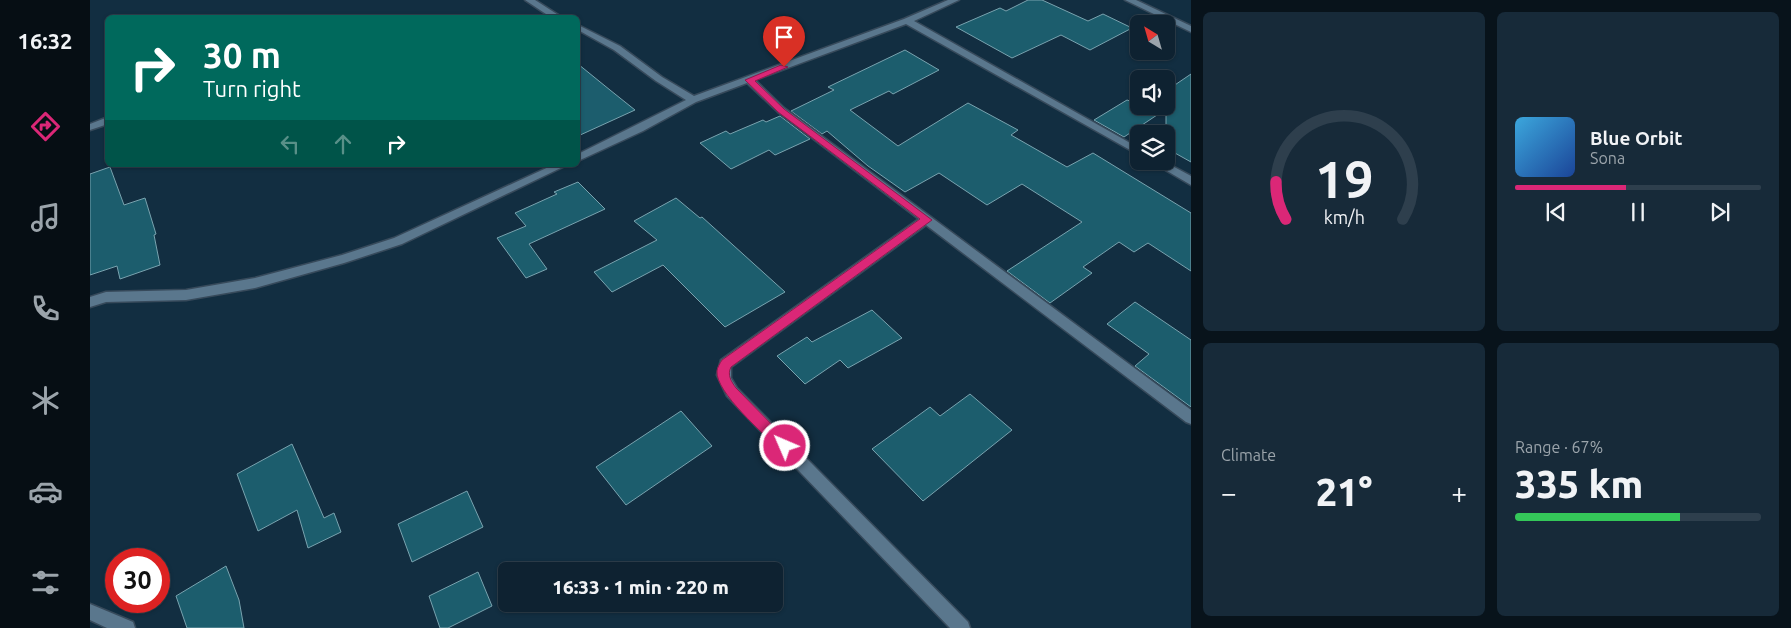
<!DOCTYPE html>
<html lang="en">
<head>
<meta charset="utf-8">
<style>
  :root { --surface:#0e2231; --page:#172a39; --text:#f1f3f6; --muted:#9ba4ab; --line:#2e3f4d; --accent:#db2777 }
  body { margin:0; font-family:Ubuntu,sans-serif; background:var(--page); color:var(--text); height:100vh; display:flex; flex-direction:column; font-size:19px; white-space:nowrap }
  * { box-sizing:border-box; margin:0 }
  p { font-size:16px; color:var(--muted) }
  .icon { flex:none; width:28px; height:28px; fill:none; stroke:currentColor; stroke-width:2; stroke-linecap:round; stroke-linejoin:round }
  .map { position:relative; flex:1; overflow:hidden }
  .details { display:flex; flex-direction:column; gap:12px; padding:12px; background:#08131b; width:600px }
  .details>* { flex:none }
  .banner { position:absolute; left:15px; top:15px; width:475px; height:152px; border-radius:8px; box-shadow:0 1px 4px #0004,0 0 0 1px var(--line); background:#00695c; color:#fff; overflow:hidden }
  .needle { width:32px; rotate:323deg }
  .buttons { position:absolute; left:1040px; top:15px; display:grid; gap:10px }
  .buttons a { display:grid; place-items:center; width:45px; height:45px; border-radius:8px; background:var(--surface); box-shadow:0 1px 4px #0004,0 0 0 1px var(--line); font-size:25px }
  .speed { position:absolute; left:15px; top:548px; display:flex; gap:10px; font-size:25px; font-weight:700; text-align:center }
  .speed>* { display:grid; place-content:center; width:65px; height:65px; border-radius:50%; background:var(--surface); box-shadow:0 1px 4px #0004,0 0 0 1px var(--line); line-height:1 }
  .speed .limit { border:8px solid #d22; background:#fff; color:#111 }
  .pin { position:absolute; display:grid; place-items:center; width:42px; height:42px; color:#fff; margin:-51px -21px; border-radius:50% 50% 50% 0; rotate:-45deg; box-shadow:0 0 5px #0007 }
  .pin .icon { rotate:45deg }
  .me { position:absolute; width:55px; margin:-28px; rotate:315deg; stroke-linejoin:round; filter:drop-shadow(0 0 4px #0008) }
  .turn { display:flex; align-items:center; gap:18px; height:105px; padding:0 15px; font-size:22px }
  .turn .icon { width:65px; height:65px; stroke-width:2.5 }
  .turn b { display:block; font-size:35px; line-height:42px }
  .lanes { display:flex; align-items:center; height:48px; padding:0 15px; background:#0003; justify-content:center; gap:25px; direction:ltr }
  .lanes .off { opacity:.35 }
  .big { font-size:38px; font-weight:800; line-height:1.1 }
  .details .card { flex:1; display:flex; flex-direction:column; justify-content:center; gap:8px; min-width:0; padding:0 18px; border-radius:8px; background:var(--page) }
  .details .dial { align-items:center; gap:0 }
  .dial svg { height:130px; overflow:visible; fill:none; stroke:var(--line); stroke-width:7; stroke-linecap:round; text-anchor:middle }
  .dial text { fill:var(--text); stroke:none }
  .song { display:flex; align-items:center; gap:15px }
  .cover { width:60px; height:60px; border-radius:8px; background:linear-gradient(135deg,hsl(200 70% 55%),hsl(220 70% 35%)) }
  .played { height:5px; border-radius:2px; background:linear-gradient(90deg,var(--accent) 45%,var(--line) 45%) }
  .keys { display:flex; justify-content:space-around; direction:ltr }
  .heat { display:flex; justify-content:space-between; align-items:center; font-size:28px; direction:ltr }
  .charge { height:8px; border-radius:4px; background:linear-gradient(90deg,#34c759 67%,var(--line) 0) }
  .details .tiles { flex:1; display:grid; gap:12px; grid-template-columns:repeat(2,1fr) }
  .trip { position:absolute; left:408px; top:562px; width:285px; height:50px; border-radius:8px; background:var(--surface); box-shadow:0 1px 4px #0004,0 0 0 1px var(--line); font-weight:800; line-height:50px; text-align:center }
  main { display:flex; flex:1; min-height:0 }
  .menu { display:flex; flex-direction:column; width:90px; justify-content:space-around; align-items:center; background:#060e14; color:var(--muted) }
  .menu .icon { width:35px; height:35px }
  .menu .selected { color:var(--accent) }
  .menu b { font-size:22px; color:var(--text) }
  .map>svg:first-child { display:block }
</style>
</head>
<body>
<main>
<nav class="menu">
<b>16:32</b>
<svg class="icon selected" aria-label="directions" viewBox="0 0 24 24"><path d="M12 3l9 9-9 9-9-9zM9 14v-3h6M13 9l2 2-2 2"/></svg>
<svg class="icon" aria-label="music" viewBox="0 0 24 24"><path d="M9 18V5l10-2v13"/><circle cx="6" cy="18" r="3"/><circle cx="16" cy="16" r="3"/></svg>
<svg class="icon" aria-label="phone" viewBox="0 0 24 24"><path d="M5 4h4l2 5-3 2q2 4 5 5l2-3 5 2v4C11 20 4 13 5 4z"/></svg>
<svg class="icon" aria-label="climate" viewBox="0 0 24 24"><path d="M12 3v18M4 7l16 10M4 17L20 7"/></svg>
<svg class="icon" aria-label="car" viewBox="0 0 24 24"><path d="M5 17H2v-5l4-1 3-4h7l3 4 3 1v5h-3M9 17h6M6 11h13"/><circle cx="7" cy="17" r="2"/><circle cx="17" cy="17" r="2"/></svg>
<svg class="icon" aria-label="filters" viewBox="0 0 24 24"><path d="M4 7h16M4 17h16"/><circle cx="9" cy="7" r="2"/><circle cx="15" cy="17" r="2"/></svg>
</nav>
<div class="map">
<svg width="1101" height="628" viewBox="0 0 1101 628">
  <rect width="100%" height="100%" fill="#122e41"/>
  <path fill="#1c5d6d" stroke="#79a3af" d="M 938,0 L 952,0 L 998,21 L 1013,14 L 1042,28 L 1000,50 L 971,35 L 922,58 L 866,27 L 910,8 L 916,11 Z
    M 815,50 L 849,70 L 803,94 L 799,91 L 760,110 L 808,146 L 878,103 L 928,130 L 921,135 L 977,167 L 1003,153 L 1101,213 L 1101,271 L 1058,243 L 1044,252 L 1029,242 L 993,267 L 1002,273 L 960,303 L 917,271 L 992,222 L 932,184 L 897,205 L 849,173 L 815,192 L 778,166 L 737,131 L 732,134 L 701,111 L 744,90 L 738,87 Z
    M 488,64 L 520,90 L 545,110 L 488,136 Z
    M 1101,74 L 1101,162 L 1076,148 L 1076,109 L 1034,137 L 1004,120 L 1037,100 L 1040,101 L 1049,96 L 1049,106 L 1076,106 L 1076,91 Z
    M 690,116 L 720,139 L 685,155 L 679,150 L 641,169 L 610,143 L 636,131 L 640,134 L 673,120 L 676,122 Z
    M 20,167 L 34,205 L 55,198 L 66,234 L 64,235 L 70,265 L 30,279 L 27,266 L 0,275 L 0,174 Z
    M 488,182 L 515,209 L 439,244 L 457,269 L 436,278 L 407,238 L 436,226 L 425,213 L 467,194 L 464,192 Z
    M 586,198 L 610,218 L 612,217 L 695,292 L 635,327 L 573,265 L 522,292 L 504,272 L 567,240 L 544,221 Z
    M 1045,302 L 1101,340 L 1101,407 L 1045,366 L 1059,354 L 1017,324 Z
    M 782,310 L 812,338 L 758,368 L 750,360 L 715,384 L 687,356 L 717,337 L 722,342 Z
    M 880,394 L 922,430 L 833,501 L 782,449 L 840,407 L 850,416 Z
    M 591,411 L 622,446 L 536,505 L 506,467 Z
    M 202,444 L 234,518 L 244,513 L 251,532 L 218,548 L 207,510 L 168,531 L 147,474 Z
    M 377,491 L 393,527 L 322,562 L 308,524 Z
    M 136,566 L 149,600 L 154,628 L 97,628 L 86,596 Z
    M 388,572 L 402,606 L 358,628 L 350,628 L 339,596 Z"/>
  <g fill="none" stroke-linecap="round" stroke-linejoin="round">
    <g stroke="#374a5b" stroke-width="3">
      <path id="service" d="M 0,604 L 43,622 L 45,628 L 17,628 L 0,620 Z"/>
    </g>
    <g stroke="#374a5b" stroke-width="3">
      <path id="minor" d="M 435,0 L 445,0 L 473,18 L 462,18 Z
        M 858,0 L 869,0 L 824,21 L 1049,148 L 1049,155 L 816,24 L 665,80 L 694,108 L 1101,410 L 1101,424 L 1096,422 L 836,225 L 641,367 L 641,378 L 647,388 L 878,622 L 880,628 L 860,628 L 637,396 L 627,375 L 631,360 L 829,219 L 688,112 L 657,83 L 606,102 L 553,131 L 488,161 L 488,154 L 596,100 L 566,81 L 524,50 L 488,30 L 488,25 L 530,46 L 572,77 L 604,96 L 814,19 Z
        M 1035,0 L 1046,0 L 1101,26 L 1101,32 Z
        M 18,117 L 18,124 L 0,130 L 0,124 Z
        M 1060,161 L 1073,161 L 1101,176 L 1101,185 Z
        M 463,165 L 477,165 L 312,244 L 254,263 L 165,288 L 96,300 L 16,302 L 0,307 L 0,297 L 16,292 L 96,290 L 165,278 L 252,255 L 304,238 Z"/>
    </g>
    <use href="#service" fill="#5a778d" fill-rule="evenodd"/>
    <use href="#minor" fill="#5a778d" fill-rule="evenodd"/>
  </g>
  <path fill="#db2777" stroke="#8e194d" d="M 691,65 L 698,67 L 665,81 L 694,109 L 842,220 L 641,367 C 637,375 641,381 646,388 L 699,442 L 701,446 L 699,450 L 695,452 L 690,450 C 675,435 625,392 627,371 C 627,368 630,363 632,360 L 830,219 L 688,112 L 655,80 Z"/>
</svg>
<div class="buttons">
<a><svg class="needle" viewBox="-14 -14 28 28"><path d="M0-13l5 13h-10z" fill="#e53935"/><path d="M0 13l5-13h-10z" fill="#9ba4ab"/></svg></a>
<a><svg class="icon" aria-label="sound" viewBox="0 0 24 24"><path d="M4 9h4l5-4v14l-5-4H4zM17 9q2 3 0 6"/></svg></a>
<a><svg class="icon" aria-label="layers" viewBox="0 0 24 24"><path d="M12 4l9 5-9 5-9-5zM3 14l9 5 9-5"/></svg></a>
</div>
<div class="speed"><div class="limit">30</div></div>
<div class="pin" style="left:694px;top:67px;background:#d93025"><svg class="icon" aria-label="arrive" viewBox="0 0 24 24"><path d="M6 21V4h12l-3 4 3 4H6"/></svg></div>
<svg class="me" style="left:695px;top:446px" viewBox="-20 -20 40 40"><circle r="17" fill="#db2777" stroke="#fff" stroke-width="3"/><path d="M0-11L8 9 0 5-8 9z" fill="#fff"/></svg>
<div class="trip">16:33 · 1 min · 220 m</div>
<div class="banner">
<div class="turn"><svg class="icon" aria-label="right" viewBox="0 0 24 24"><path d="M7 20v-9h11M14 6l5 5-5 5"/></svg><div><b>30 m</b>Turn right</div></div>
<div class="lanes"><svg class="icon off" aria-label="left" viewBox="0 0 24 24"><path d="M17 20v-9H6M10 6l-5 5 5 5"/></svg><svg class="icon off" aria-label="ahead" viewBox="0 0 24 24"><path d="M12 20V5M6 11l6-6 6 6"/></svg><svg class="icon" aria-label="right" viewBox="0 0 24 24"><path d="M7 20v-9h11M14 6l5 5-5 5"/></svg></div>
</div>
</div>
<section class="details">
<div class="tiles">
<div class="card dial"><svg viewBox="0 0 100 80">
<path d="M14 69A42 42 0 1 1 86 69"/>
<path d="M14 69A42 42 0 0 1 8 46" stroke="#db2777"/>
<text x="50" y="56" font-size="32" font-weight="700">19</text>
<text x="50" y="72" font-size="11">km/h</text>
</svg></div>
<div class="card">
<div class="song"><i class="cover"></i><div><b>Blue Orbit</b><p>Sona</p></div></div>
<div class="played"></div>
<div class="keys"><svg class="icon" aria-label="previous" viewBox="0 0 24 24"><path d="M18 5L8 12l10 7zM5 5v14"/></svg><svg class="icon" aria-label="pause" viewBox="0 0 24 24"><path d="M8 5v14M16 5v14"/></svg><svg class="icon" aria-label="next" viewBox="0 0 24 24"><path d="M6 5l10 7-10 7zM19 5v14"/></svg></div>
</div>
<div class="card"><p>Climate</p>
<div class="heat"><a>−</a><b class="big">21°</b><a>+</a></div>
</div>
<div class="card"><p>Range · 67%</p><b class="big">335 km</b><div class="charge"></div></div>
</div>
</section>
</main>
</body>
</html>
